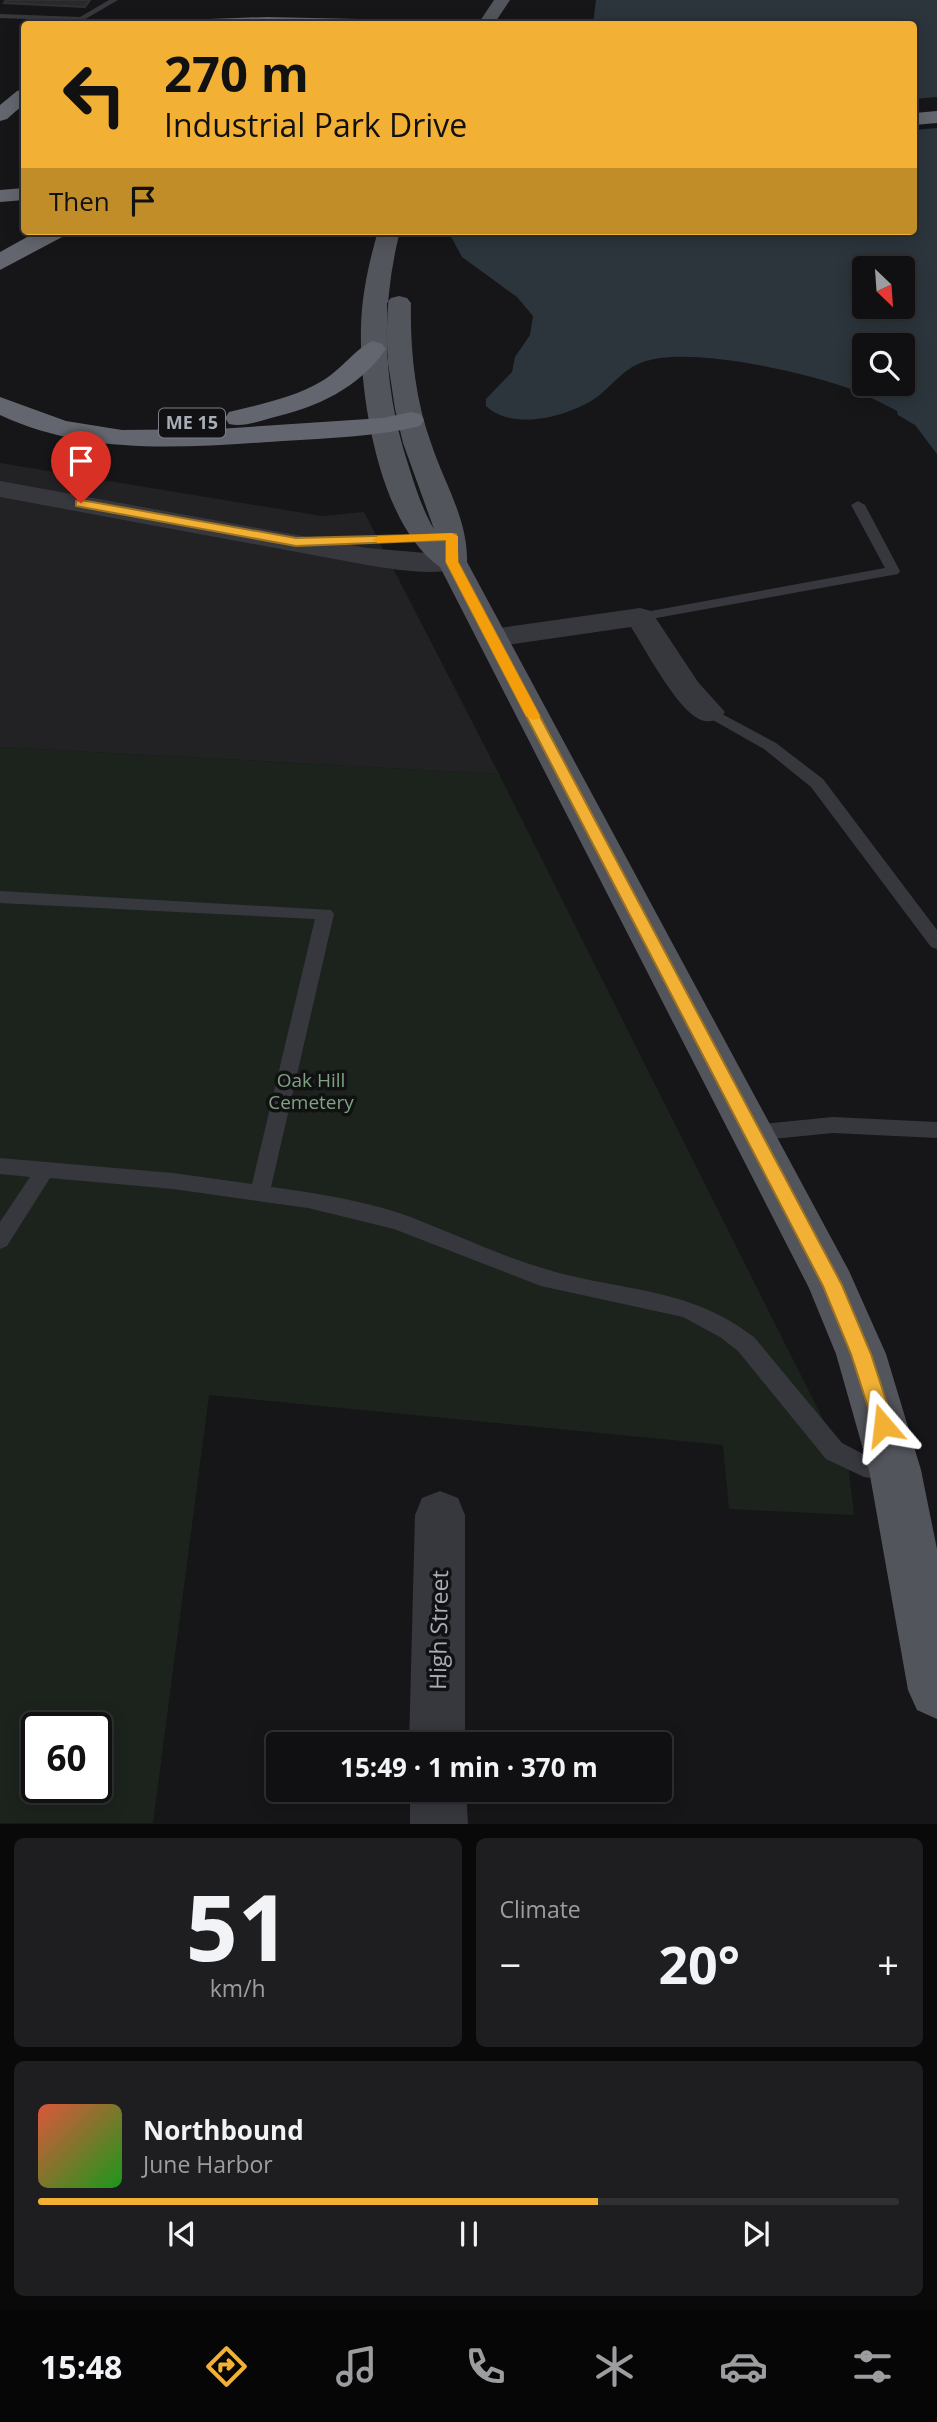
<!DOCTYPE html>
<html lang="en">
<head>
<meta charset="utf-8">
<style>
  :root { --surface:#101012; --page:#1e1e20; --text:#f1f3f6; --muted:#9c9d9f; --line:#303032; --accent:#f2b134 }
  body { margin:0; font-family:"Open Sans",sans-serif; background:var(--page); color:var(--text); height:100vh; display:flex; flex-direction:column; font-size:26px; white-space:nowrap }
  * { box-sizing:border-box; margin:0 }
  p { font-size:23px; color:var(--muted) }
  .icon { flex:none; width:38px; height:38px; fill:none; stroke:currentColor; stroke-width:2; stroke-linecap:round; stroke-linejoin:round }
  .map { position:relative; height:1824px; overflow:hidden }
  .drawer { display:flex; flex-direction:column; gap:14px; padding:14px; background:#09090a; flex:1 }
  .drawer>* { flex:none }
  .hud { position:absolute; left:21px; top:21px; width:896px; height:214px; border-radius:7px; box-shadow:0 4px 18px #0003,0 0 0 2px var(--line); background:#f2b134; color:#111; overflow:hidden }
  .needle { width:46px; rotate:155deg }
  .tools { position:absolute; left:852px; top:256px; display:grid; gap:14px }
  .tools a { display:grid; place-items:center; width:63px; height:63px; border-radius:7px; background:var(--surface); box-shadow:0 4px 18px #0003,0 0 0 2px var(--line); font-size:35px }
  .speed { position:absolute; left:21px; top:1712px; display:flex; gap:14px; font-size:35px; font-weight:700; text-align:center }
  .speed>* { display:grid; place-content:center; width:91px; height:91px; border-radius:50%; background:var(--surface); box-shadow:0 4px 18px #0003,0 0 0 2px var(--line); line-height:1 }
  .speed .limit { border:4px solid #111; border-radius:10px; background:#fff; color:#111 }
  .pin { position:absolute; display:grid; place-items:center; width:60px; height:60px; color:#fff; margin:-72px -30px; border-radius:50% 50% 50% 0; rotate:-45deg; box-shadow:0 0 7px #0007 }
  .pin .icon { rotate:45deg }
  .me { position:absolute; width:77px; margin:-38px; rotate:343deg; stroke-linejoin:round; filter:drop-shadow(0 0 5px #0008) }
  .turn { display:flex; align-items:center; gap:24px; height:147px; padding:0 28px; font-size:32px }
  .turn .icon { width:91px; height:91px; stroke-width:2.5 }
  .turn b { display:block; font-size:49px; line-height:60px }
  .then { display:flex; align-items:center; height:66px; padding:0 28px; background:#0003; gap:14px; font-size:26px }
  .big { font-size:52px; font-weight:700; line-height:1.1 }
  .drawer .tile { flex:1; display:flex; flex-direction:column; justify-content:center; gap:10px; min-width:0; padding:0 24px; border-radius:10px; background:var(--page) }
  .drawer .dial { align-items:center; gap:0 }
  .dial b { font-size:91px; line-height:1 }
  .song { display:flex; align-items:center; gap:21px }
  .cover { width:84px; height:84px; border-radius:10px; background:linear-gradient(135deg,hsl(10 70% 55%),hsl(120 70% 35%)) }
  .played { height:7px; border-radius:4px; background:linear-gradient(90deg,var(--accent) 65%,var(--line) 65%) }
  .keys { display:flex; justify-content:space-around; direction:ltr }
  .heat { display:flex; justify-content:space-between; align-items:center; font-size:38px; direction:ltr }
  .drawer .tiles { flex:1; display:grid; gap:14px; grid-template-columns:1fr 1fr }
  .tile:last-child { grid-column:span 2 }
  .trip { position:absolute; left:266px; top:1732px; width:406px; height:70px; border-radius:7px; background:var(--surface); box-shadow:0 4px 18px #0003,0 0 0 2px var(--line); font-weight:700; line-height:70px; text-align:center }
  .tabs { display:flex; height:112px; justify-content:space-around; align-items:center; background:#060607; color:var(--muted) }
  .tabs .icon { width:49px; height:49px }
  .tabs .selected { color:var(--accent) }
  .tabs b { font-size:32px; color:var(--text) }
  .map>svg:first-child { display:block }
</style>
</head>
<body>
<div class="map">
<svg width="937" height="1824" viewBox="0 0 937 1824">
  <rect width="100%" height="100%" fill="#161618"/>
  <path fill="#222225" d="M 0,463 L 322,516 L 364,512 L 499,774 L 0,747 Z"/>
  <path fill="#1c231d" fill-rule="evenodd" d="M 0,747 L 499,774 L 849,1471 L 854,1515 L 729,1509 L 723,1445 L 209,1395 L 153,1823 L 0,1823 ZM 37,1727 L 96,1727 L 96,1787 L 37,1787 Z"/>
  <path fill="#2c353c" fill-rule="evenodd" d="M 596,0 L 937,0 L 937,454 L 915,425 L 898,415 L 897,411 C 878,401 859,391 839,385 C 793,370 687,346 643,362 C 623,369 613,385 597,397 C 570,416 514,432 486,406 L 486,399 L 512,372 L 515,357 L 530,335 L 533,316 L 517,297 L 462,257 L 448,231 L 914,231 L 914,24 L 593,24 ZM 864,268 L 903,268 L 903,306 L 864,306 ZM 864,345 L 903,345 L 903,383 L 864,383 Z"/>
  <path fill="#161618" d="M 937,97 L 937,128 L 914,130 L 914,99 Z"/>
  <path fill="#29292c" stroke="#303034" stroke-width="2" d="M 6,0 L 90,0 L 85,7 L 4,3 Z"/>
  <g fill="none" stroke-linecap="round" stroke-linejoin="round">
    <path fill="#37383d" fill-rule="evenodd" d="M 109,0 L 118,0 L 82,21 L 0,18 L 0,14 L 80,17 Z
      M 858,501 L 865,505 L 900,571 L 898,574 L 640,621 L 633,617 L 640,613 L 885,568 L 851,505 Z
      M 709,707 L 776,743 L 823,779 L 937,930 L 937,949 L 931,947 L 811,787 L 764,749 L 704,715 L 701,712 Z
      M 0,891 L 331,910 L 334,914 L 271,1187 C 315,1193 361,1200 402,1214 C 449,1231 495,1254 542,1268 C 619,1292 686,1285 754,1337 L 842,1443 L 867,1456 L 899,1462 L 903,1470 L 899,1478 L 891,1481 L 864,1477 L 826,1459 L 738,1351 L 720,1337 L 683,1317 L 541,1286 L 394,1229 L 308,1208 L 173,1189 L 50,1178 L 7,1246 L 0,1249 L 0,1222 L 30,1177 L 0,1174 L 0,1158 L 173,1173 L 252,1184 L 315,919 L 0,903 Z
      M 833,1117 L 937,1122 L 937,1138 L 833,1133 L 753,1141 L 746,1138 L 743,1133 L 746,1128 L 753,1125 Z"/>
    <path fill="#37383d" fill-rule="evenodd" d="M 0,481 L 367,548 L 462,556 L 466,562 L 462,568 C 432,576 398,570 367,565 L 0,497 Z
      M 640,608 L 651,611 L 698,682 L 725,712 L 720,719 C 713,721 706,723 699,719 C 677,709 645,649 631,627 L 492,647 L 481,644 L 477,638 L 481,632 L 492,629 Z
      M 440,1491 L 458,1498 L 465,1515 L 465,1745 L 409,1745 L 415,1515 L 422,1498 Z
      M 410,1790 L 466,1790 L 468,1824 L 410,1824 Z"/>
    <path fill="#53555c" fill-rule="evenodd" d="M 494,0 L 510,0 L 494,24 L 478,24 Z
      M 378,231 L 400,231 C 380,310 383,387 408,464 C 415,486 422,509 434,529 L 403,443 L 395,409 L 387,356 L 387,303 L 391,298 L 399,296 L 407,298 L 411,303 C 410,350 415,398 431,443 C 444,483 468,519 467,562 L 849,1271 L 886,1354 L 921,1470 L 937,1549 L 937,1719 L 917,1710 L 908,1690 L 869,1470 L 836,1354 L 809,1288 L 440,567 C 379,525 359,395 361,326 C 362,293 369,262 378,231 Z"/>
    <path fill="#63666e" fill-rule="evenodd" d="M 267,17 L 359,19 L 368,24 L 199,24 L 208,19 Z
      M 24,89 L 24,104 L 7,119 L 0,121 L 0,105 L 17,91 Z
      M 937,111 L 937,123 L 914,125 L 914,113 Z
      M 24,188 L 24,200 L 0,202 L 0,190 Z
      M 38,231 L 67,231 L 64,236 L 0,270 L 0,252 Z
      M 373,341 L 382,344 L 386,349 C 358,389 317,407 271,418 C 257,422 243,427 229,424 L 225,418 L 229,412 C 261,404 293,398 322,381 C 339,372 359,345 373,341 Z
      M 0,397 L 66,421 L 122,430 L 218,429 L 383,418 L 411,412 L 420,414 L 424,420 L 420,426 C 375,437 329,438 283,441 C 187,447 90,457 0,415 Z"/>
  </g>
  <path fill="#f2b134" stroke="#9d7322" stroke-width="2" d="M 81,500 L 296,538 L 456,534 L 458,562 L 842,1285 L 871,1354 L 894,1425 L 891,1432 L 883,1435 L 876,1432 L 851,1354 L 823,1286 L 446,562 L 446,540 L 296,546 L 76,506 L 76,501 Z"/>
  <path fill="#f59e0b" d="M 452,533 L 458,536 L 458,562 L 540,716 L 538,719 L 533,720 L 526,716 L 446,562 L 446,540 L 378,543 L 372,540 L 378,536 Z"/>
  <g text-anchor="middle" stroke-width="7" stroke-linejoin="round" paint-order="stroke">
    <rect fill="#111113" stroke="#7b7e86" stroke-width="2" x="159" y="408.5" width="66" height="29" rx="5"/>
    <g font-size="18" font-weight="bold" fill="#a8adb8">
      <text x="192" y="429">ME 15</text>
    </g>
    <g font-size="19" fill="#7fa381" stroke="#111113">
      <text x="311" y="1087">Oak Hill<tspan x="311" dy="22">Cemetery</tspan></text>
    </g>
    <g font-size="23" fill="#a8adb8" stroke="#111113">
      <text transform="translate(439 1630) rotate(-89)" y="8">High Street</text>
    </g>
  </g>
</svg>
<div class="tools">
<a><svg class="needle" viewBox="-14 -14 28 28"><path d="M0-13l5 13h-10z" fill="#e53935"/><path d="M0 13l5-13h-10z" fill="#9c9d9f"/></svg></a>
<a><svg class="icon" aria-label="search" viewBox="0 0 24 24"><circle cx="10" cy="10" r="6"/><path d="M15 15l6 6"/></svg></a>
</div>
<div class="speed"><div class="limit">60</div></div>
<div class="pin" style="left:81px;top:503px;background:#d93025"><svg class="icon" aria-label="arrive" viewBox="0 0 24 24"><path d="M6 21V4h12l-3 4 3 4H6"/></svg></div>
<svg class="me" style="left:883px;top:1425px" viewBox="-20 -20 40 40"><path d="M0-17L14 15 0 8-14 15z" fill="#f2b134" stroke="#fff" stroke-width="4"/></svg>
<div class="trip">15:49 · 1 min · 370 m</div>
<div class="hud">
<div class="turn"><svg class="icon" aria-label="left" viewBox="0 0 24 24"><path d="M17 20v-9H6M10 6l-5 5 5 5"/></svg><div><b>270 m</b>Industrial Park Drive</div></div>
<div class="then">Then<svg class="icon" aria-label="arrive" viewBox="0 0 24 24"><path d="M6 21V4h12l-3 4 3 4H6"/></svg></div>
</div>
</div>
<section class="drawer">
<div class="tiles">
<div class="tile dial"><b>51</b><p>km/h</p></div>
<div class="tile"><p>Climate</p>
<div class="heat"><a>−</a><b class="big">20°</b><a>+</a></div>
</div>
<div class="tile">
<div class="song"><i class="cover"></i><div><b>Northbound</b><p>June Harbor</p></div></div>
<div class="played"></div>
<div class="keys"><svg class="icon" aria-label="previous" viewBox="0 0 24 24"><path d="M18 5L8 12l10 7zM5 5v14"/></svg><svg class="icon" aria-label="pause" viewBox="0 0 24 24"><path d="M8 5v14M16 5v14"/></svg><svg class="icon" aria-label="next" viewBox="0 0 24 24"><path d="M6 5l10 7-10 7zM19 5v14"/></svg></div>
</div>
</div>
</section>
<nav class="tabs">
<b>15:48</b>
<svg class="icon selected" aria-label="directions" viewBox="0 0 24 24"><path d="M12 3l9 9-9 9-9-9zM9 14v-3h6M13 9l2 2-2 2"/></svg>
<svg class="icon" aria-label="music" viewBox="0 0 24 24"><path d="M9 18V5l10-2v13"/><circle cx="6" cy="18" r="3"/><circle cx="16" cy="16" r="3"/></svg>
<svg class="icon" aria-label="phone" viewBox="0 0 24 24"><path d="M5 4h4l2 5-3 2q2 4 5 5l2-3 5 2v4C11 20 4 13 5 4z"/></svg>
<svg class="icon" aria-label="climate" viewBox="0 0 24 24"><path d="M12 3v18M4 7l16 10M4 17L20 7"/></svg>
<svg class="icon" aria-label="car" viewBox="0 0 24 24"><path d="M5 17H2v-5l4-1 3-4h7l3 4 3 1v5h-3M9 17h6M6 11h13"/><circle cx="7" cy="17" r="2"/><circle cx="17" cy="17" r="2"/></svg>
<svg class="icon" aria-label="filters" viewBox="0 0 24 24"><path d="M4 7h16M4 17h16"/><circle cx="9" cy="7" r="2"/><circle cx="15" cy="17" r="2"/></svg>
</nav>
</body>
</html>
